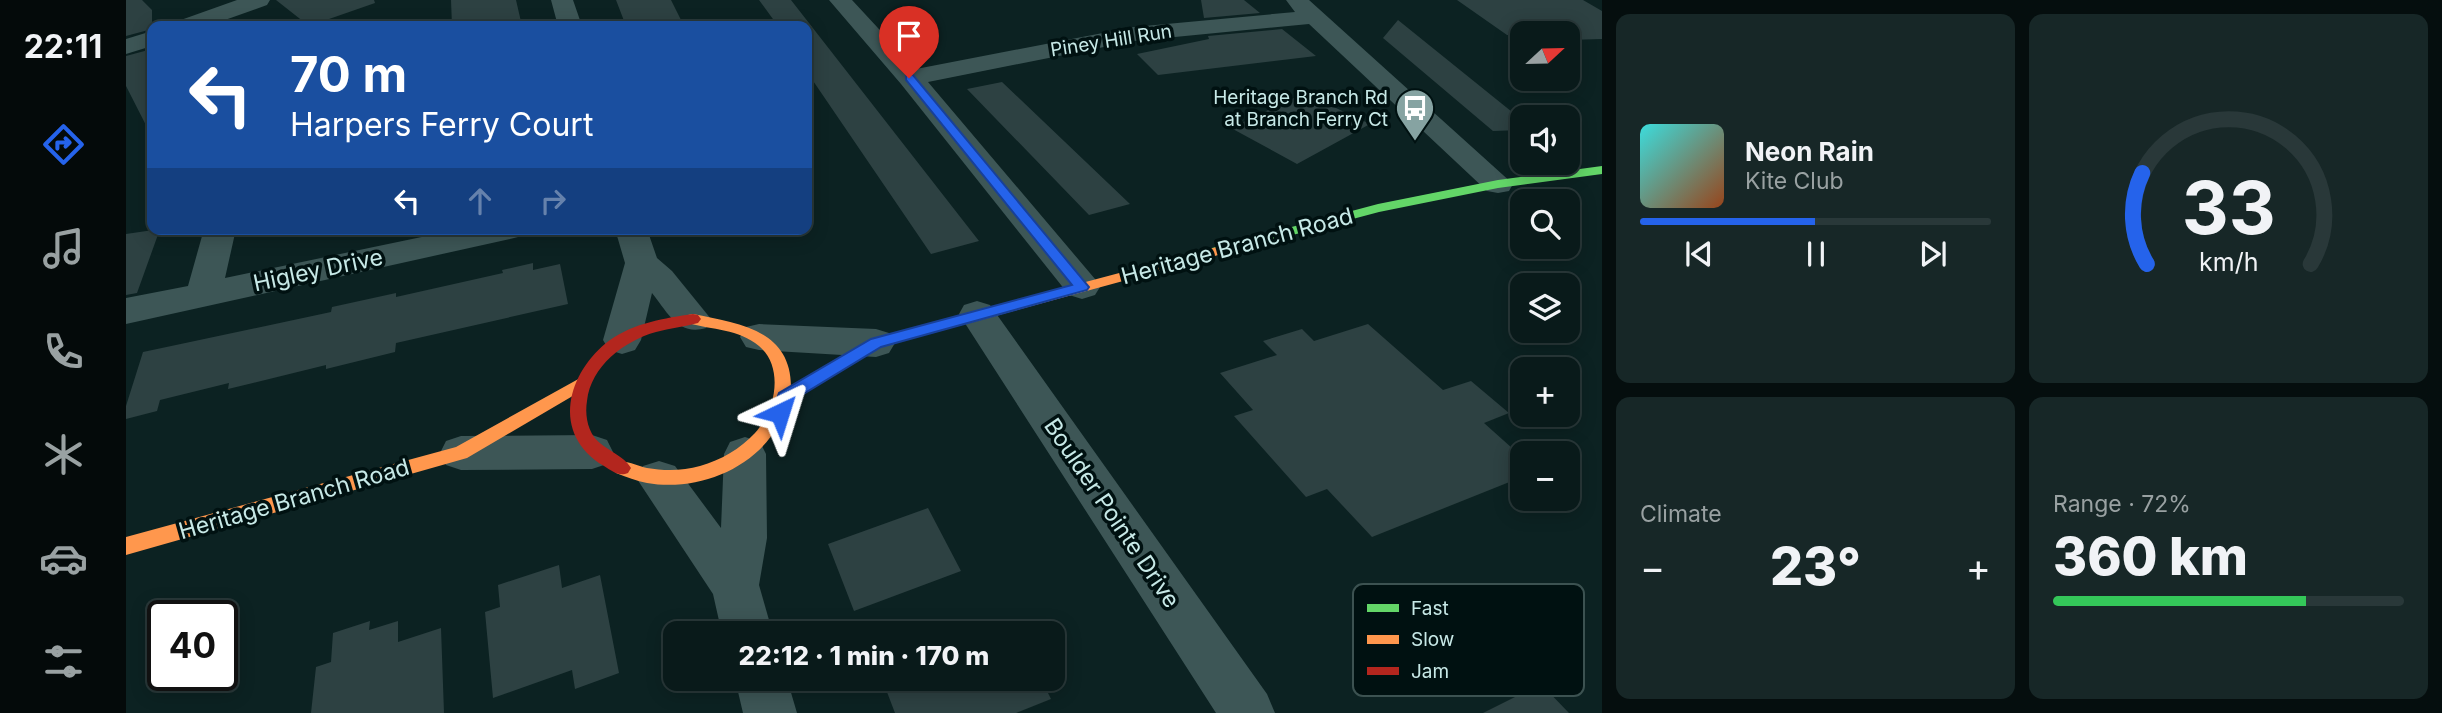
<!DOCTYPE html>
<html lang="en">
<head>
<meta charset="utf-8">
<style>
  :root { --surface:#091a1a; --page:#172727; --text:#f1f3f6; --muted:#99a1a2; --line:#293839; --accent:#2563eb }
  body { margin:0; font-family:Inter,sans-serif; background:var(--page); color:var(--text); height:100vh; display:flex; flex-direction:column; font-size:26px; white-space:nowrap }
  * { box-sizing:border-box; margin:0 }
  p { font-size:23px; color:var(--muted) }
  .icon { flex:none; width:38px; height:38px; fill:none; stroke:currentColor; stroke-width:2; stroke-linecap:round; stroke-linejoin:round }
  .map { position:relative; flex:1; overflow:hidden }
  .drawer { display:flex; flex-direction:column; gap:14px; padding:14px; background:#050e0e; width:840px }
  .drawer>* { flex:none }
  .top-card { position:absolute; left:21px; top:21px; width:665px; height:214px; border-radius:14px; box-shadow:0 4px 18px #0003,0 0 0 2px var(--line); background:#1a4fa0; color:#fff; overflow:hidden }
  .needle { width:46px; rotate:68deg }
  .fabs { position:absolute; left:1384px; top:21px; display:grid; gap:14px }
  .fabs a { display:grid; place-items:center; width:70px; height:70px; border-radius:14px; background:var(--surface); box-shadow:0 4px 18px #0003,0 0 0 2px var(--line); font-size:35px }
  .speed { position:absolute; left:21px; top:600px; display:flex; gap:14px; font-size:35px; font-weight:700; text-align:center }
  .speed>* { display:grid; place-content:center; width:91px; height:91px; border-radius:50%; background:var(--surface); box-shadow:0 4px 18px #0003,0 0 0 2px var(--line); line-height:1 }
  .speed .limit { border:4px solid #111; border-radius:10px; background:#fff; color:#111 }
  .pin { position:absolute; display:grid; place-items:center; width:60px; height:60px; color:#fff; margin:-72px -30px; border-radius:50% 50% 50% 0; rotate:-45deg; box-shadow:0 0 7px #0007 }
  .pin .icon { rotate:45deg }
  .me { position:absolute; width:77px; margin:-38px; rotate:41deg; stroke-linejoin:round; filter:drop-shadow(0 0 5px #0008) }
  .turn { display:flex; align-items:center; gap:24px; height:147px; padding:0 28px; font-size:32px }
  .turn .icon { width:91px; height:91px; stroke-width:2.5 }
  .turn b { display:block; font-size:49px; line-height:60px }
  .lanes { display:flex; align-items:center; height:66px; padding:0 28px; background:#0003; justify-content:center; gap:35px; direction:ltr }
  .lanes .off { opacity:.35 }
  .big { font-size:52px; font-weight:800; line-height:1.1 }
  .drawer .tile { flex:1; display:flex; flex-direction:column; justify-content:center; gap:10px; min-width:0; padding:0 24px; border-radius:14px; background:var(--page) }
  .drawer .dial { align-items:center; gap:0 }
  .dial svg { height:182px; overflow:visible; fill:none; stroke:var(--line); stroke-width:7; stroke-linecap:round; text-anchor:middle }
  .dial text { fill:var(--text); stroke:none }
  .song { display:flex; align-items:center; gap:21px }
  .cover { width:84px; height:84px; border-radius:10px; background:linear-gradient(135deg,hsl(180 70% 55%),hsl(20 70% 35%)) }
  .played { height:7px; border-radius:4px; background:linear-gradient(90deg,var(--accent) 50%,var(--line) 50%) }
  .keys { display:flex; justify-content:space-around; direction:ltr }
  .heat { display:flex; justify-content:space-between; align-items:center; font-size:38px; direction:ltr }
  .charge { height:10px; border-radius:5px; background:linear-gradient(90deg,#34c759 72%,var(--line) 0) }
  .drawer .tiles { flex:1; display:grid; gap:14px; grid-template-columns:repeat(2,1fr) }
  .trip { position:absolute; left:537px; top:621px; width:402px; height:70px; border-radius:14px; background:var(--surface); box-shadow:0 4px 18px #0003,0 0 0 2px var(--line); font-weight:800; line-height:70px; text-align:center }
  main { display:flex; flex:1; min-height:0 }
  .dock { display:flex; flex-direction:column; width:126px; justify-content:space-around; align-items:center; background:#040a0a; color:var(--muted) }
  .dock .icon { width:49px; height:49px }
  .dock .active { color:var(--accent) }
  .dock b { font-size:32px; color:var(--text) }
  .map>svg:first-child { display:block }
</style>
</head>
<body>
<main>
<nav class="dock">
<b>22:11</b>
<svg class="icon active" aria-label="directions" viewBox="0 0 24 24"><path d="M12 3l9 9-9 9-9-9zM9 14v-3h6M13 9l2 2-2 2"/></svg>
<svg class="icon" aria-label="music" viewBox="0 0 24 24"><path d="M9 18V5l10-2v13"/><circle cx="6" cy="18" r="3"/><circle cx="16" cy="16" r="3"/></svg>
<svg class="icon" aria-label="phone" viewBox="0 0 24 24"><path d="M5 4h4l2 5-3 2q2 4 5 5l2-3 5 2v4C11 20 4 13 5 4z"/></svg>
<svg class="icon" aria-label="climate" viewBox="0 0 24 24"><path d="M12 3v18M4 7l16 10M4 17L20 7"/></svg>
<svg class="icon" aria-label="car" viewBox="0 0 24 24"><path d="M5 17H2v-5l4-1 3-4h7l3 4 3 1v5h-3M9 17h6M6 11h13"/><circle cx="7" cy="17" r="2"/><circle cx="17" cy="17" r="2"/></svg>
<svg class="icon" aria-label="filters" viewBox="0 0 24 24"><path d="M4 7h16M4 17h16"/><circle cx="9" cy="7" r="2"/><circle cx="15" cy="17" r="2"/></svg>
</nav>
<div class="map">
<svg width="1476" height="713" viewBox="0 0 1476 713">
  <rect width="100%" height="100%" fill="#0c2222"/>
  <path fill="#2d4142" d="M 0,0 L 16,0 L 26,10 L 26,29 L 0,36 Z
    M 150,0 L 248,0 L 249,3 L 183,26 Z
    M 325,0 L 390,0 L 396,26 L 326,26 Z
    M 490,0 L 545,0 L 558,26 L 500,26 Z
    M 633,0 L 665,0 L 853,241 L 805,254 L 681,72 L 681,26 L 652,26 Z
    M 1075,0 L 1118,0 L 1134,13 L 1078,18 Z
    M 1331,0 L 1457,0 L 1476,11 L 1476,39 L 1442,40 L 1442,33 L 1381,35 Z
    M 1272,20 L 1396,120 L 1396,130 L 1367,131 L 1257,38 Z
    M 1156,29 L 1190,56 L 1032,75 L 1011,54 L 1083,39 L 1082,36 Z
    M 26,49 L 26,137 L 0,86 L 0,56 Z
    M 876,82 L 1004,204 L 963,215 L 841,89 Z
    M 1178,93 L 1244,124 L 1171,164 L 1105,128 Z
    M 34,229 L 11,293 L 0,295 L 0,234 Z
    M 407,263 L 407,270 L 434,264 L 442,304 L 270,343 L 269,352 L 200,369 L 200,365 L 102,389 L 103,383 L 34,400 L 31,411 L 0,419 L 0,406 L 17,352 L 205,312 L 206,307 L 270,293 L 270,297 L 377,273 L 376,270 Z
    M 1242,324 L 1317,390 L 1345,381 L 1383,413 L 1358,423 L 1396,457 L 1396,477 L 1246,537 L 1201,489 L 1180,497 L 1108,416 L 1127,410 L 1094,373 L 1151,355 L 1137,341 L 1176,329 L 1188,341 Z
    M 802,508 L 835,571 L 728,611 L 702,544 Z
    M 433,565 L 436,588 L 474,575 L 493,673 L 449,689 L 446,670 L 367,698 L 359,612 L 374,607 L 372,585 Z
    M 244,621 L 243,630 L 272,621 L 272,642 L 315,628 L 318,713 L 185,713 L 190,667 L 205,662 L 207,633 Z
    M 756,679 L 915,679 L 925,699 L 890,713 L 769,713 Z
    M 1415,684 L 1443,713 L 1357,713 Z"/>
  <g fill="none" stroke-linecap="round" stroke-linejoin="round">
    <path fill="#3d5656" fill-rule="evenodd" d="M 111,0 L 144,0 L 141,5 L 82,26 L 48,26 L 52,21 Z
      M 425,0 L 447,0 L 456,26 L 432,26 Z
      M 703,0 L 726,0 L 790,69 L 1008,27 L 1169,12 L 1160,0 L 1183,0 L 1387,184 L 1383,191 L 1372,193 L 1361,191 L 1183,24 L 1008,41 L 802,82 L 969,279 L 974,287 L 969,295 L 956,299 L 943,295 L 775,84 Z
      M 26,31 L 26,46 L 0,54 L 0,39 Z
      M 78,229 L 110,229 L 99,278 L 334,229 L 400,229 L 396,236 L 384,239 L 0,324 L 0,298 L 62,286 Z
      M 489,229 L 521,229 L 531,258 L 546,271 L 585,319 L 580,328 C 552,336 542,313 526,293 L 515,340 L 509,350 L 496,354 L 483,350 L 477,340 L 499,263 Z
      M 851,301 L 864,305 L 1141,694 L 1149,713 L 1090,713 L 833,314 L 838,305 Z
      M 633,324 L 750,329 L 763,333 L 769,343 L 763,353 L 750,357 L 633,350 L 620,347 L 614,337 L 620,327 Z
      M 466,435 L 481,440 L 487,452 L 481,464 L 466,469 L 335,470 L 320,465 L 314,453 L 320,441 L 335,436 Z
      M 619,437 L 634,442 L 640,454 L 641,538 L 633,585 L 647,634 L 596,634 L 587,594 L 511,479 L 517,466 L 533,461 L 549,466 L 595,528 L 598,454 L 604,442 Z
      M 609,679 L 661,679 L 671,713 L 617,713 Z"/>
    <path fill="#63d668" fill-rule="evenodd" d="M 1476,166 L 1476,174 L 1372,188 L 1253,212 L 1091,255 L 1084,251 L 1086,248 L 1252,204 L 1372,180 Z"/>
    <path fill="#ff974d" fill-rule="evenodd" d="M 1091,247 L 1098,251 L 1096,254 L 755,347 L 661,404 C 645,462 578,493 521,483 C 511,481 500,477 490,473 L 487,468 L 490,463 C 500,459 510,466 521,468 C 538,471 557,471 574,466 C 595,460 614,449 629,433 C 649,411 659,368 633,346 C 613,329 586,330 562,323 L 559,319 L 562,315 L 567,314 C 611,323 665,329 665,387 L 745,339 Z
      M 456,377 L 462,379 L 464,383 L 462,387 L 341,458 L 0,555 L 0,537 L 330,447 Z"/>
    <path fill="#b3261e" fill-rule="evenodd" d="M 567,314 L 572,315 L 575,319 L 572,323 C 558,327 544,328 530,332 C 498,341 465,366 461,401 C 459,413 461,427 468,437 C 478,450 498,455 505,468 L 502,473 C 493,477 486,471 478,466 C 424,434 441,372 484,340 C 508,323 539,318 567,314 Z"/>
  </g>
  <path fill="#2563eb" stroke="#184099" stroke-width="2" d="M 780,75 L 787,75 L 963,287 L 961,290 L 755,347 L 666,401 L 660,417 L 649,417 L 646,413 L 653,393 L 745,339 L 946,285 L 780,80 Z"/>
  <defs>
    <g id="bus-pin" transform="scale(2.0125)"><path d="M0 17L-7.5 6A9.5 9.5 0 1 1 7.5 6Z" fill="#86a3a2" stroke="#011"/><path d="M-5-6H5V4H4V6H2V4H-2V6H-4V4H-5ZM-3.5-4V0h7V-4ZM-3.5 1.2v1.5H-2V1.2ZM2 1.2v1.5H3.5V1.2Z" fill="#fff"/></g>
  </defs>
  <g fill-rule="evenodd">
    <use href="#bus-pin" x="1289" y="108"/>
  </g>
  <g text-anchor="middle" stroke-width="7" stroke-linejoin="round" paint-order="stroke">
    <g font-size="19" fill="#c7e9e7" stroke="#011">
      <text transform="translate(985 40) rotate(-9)" y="7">Piney Hill Run</text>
    </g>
    <g font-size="19" fill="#c7e9e7" stroke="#011" text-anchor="end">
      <text x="1262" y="104">Heritage Branch Rd<tspan x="1262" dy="22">at Branch Ferry Ct</tspan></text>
    </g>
    <g font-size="23" fill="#c7e9e7" stroke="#011">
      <text transform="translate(1111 246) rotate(-15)" y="8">Heritage Branch Road</text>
      <text transform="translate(192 270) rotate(-12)" y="8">Higley Drive</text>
      <text transform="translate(168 499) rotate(-16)" y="8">Heritage Branch Road</text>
      <text transform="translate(986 513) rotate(56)" y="8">Boulder Pointe Drive</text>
    </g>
  </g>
  <rect x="1227" y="584" width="231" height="112" rx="10" fill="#011" stroke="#3c5251" stroke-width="2"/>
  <rect x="1241" y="604" width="32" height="8" fill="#63d668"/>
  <rect x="1241" y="635" width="32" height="9" fill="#ff974d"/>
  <rect x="1241" y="667" width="32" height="8" fill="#b3261e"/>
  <g font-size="19" fill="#c7e9e7">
    <text x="1285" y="615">Fast</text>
    <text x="1285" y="646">Slow</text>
    <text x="1285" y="678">Jam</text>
  </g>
</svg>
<div class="fabs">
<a><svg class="needle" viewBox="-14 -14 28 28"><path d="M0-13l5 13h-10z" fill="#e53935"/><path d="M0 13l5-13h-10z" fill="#99a1a2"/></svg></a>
<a><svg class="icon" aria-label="sound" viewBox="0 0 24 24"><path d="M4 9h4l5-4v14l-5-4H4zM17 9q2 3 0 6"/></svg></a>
<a><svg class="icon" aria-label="search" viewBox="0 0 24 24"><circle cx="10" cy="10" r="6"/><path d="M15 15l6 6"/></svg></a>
<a><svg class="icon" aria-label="layers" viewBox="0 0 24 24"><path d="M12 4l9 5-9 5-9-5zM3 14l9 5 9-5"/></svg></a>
<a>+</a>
<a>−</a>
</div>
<div class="speed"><div class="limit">40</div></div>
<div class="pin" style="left:783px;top:78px;background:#d93025"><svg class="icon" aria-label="arrive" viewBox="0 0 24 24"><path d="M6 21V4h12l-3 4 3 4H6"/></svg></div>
<svg class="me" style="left:654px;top:413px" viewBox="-20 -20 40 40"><path d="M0-17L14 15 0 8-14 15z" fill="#2563eb" stroke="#fff" stroke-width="4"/></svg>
<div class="trip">22:12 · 1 min · 170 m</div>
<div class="top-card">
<div class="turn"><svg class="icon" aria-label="left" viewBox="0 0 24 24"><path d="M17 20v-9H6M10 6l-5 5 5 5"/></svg><div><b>70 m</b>Harpers Ferry Court</div></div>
<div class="lanes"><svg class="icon" aria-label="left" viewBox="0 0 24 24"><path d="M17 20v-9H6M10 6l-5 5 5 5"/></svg><svg class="icon off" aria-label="ahead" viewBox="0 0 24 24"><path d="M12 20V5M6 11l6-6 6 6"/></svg><svg class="icon off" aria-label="right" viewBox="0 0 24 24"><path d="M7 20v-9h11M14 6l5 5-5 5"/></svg></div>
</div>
</div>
<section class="drawer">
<div class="tiles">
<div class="tile">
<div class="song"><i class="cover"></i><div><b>Neon Rain</b><p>Kite Club</p></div></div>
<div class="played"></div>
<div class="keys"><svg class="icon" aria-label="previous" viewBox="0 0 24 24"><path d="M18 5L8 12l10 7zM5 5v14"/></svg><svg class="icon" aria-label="pause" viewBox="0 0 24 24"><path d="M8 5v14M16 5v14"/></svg><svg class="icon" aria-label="next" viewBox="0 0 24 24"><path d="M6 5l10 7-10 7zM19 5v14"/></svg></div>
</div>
<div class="tile dial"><svg viewBox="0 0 100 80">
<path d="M14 69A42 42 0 1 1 86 69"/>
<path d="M14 69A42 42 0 0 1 12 29" stroke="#2563eb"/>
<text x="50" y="56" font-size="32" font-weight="700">33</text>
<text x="50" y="72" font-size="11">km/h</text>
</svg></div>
<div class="tile"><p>Climate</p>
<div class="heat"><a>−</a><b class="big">23°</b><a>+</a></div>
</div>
<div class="tile"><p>Range · 72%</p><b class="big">360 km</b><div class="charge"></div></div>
</div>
</section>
</main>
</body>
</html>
